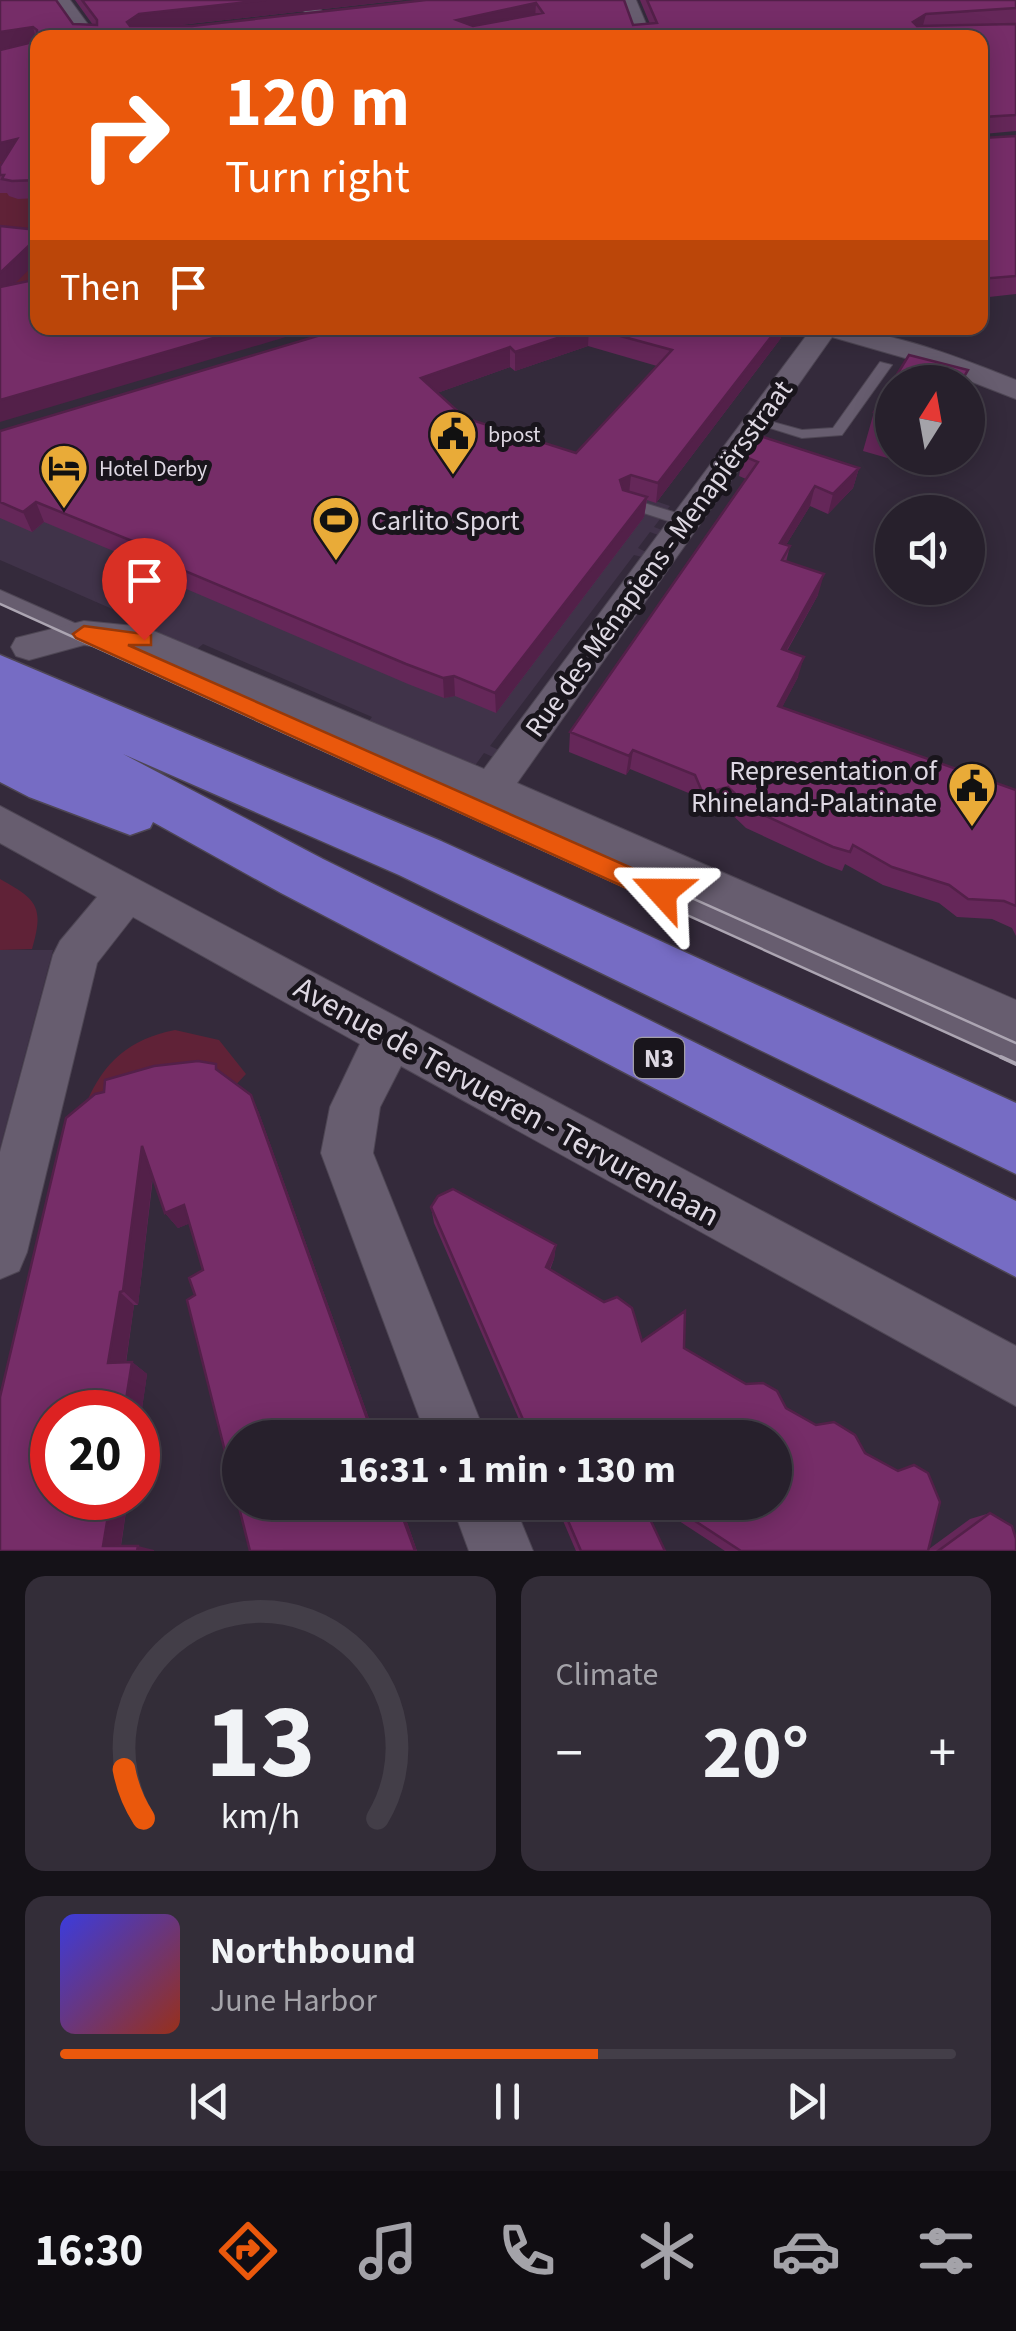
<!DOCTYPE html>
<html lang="en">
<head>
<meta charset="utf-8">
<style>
  :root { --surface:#27202c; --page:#332d38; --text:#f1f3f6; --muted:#a4a3a9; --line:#433e48; --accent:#ea580c }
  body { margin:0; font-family:"Source Sans 3",sans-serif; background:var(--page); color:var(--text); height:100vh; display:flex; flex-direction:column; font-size:38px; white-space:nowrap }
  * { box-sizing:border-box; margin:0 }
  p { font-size:32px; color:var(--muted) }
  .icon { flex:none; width:55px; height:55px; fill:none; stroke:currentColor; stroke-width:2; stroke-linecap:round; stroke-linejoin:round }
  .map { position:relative; height:1551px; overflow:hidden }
  .side { display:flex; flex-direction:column; gap:25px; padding:25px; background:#151218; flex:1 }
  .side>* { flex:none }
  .guide { position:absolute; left:30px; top:30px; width:958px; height:305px; border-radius:20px; box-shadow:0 5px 25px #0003,0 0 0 2px var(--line); background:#ea580c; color:#fff; overflow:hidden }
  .needle { width:65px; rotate:11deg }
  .buttons { position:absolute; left:875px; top:365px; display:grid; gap:20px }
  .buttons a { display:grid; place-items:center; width:110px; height:110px; border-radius:50%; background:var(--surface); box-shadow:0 5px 25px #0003,0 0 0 2px var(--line); font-size:50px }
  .speed { position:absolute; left:30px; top:1390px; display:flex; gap:20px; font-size:50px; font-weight:700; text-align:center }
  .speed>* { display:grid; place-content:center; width:130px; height:130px; border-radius:50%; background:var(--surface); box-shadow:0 5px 25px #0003,0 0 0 2px var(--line); line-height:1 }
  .speed .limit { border:15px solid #d22; background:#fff; color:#111 }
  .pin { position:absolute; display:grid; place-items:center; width:85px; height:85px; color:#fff; margin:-102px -42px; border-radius:50% 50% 50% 0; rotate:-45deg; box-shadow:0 0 10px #0007 }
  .pin .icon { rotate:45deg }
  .me { position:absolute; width:110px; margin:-55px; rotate:294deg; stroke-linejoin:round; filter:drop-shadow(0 0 8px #0008) }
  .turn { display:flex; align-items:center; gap:35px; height:210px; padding:0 30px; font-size:45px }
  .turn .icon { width:130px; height:130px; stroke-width:2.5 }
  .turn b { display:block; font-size:70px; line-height:85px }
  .then { display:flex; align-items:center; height:95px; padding:0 30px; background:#0003; gap:20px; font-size:38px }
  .big { font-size:75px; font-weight:700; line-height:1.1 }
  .side .widget { flex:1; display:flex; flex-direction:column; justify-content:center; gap:15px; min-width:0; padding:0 35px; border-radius:20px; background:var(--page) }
  .side .dial { align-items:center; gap:0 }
  .dial svg { height:260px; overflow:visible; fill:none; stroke:var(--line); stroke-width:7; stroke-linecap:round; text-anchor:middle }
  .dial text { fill:var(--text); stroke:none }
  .song { display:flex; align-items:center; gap:30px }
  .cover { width:120px; height:120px; border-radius:15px; background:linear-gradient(135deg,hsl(240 70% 55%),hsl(10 70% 35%)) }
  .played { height:10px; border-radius:5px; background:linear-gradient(90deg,var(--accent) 60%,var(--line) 60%) }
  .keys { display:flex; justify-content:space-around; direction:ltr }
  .heat { display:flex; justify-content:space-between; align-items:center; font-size:55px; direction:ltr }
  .side .tiles { flex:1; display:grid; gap:25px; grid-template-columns:1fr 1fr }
  .widget:last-child { grid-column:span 2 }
  .trip { position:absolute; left:222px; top:1420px; width:570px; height:100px; border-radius:50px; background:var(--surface); box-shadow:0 5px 25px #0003,0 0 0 2px var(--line); font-weight:700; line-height:100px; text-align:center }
  .dock { display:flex; height:160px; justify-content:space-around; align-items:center; background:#100d12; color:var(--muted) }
  .dock .icon { width:70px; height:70px }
  .dock .on { color:var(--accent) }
  .dock b { font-size:45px; color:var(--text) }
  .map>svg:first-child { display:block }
</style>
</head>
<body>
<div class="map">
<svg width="1016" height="1551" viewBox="0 0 1016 1551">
  <rect width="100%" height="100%" fill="#342a3b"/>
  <path fill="#403349" d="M 375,380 L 448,430 L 670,506 L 654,527 L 662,530 L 658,535 L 650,532 L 638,548 L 646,552 L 642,557 L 634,555 L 490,746 L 499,750 L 493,757 L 484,753 L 474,767 L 367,724 L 372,717 L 203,644 L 196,650 L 139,630 L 126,615 L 0,560 L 0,450 Z
    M 0,950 L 53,950 L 0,1148 Z"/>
  <path fill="#602237" d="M 37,132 L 37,291 L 0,311 L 0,142 Z
    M 0,879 C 38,900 44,907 32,949 L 0,950 Z
    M 175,1030 L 219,1040 L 246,1074 L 230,1091 L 86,1104 C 104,1061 130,1039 175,1030 Z"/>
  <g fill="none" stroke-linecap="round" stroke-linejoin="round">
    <g stroke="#4e4654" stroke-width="2">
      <path id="service" d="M 880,362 L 892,365 L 842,435 L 802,438 L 751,422 L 758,418 L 802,430 L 833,428 Z
        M 628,498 L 693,518 L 695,522 L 687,527 L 622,506 L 620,503 Z
        M 0,590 L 1016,1040 L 1016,1063 L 0,603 Z"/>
    </g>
    <g stroke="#4e4654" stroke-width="2">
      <path id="minor" d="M 54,0 L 70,0 L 98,38 L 80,38 Z
        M 292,0 L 310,0 L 352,38 L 332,38 Z
        M 620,0 L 636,0 L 652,38 L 634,38 Z
        M 812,328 C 887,328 947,353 1016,380 L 1016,399 L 926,364 L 832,337 L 517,783 L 1016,1000 L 1016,1045 L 138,652 L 84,645 L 29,660 L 16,656 L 11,647 L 16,638 L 84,621 L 144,627 L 484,769 Z
        M 0,806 L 1016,1346 L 1016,1406 L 401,1066 L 380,1107 L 373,1153 L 487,1438 L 427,1438 L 321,1153 L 330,1107 L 360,1044 L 133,917 L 97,963 L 27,1252 L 19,1271 L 0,1279 L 0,1152 L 53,955 L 60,941 L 97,897 L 0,843 Z
        M 451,1502 L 513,1502 L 533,1551 L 469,1551 Z"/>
    </g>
    <g stroke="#4e4654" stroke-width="3">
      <path id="trunk" d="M 0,655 L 441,841 L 1016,1103 L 1016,1174 L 399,875 L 123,754 L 323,859 L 1016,1201 L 1016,1277 L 281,893 L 153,822 L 150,828 L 130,835 L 29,797 L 0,782 Z"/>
    </g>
    <use href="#service" fill="#675d6f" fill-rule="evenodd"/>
    <use href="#minor" fill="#675d6f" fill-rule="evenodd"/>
    <use href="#trunk" fill="#766cc4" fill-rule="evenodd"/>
    <path stroke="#aca5b2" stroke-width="2.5" d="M 0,604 L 1007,1060
      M 363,751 L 1016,1043"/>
    <path stroke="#aca5b2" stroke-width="4" d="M 1001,1057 L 1016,1064"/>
  </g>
  <path fill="#652759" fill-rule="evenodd" d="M 0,0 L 73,24 L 93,25 L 75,0 L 404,0 L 171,26 L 192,26 L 426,0 L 624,0 L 633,25 L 650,24 L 640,0 L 1016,0 L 1016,131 L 983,134 L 983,138 L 1016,136 L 1016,294 L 980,298 L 980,38 L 38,38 L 38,198 L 18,199 L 9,196 L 7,193 L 0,193 L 0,166 L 3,161 L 0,162 L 0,50 L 20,46 L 0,49 Z
    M 344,328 L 783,328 L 781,338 L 656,503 L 647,500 L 644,517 L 496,713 L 455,696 L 444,698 L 408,684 L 177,585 L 155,589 L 147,565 L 44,522 L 32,532 L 0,518 L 0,431 ZM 588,346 L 657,366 L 576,453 L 465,418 L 437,393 L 510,367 L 515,371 Z
    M 892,382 L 892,458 L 928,458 L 922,468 L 863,451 L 874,412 Z
    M 743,456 L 859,468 L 853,488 L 828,514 L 810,506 L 786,545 L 790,546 L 786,562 L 818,595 L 787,651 L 798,677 L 782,707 L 1016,790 L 1016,936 L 1012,928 L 992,919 L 957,917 L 939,903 L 883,885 L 845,864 L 842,871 L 826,865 L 746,828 L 723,806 L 699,813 L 691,794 L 630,769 L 626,775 L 569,752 L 570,732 L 746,479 L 739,476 Z
    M 219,1071 L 251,1095 L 259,1113 L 376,1438 L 240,1438 L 400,1502 L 417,1551 L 250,1551 L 195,1295 L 203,1270 L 190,1223 L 178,1228 L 165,1213 L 153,1177 L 138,1305 L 134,1305 L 126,1363 L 132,1362 L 147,1374 L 138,1436 L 138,1412 L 52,1498 L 128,1498 L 121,1546 L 154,1551 L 0,1551 L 0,1397 Z
    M 431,1207 L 556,1245 L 554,1259 L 550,1270 L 642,1341 L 684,1348 L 865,1453 L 929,1549 L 970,1519 L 990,1513 L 1016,1551 L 725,1551 L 650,1502 L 775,1502 L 775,1438 L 527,1438 L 434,1223 Z
    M 555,1502 L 642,1502 L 665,1551 L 576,1551 Z"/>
  <path fill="#532049" d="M 266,0 L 404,0 L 143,29 L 130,37 L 127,22 L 139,14 Z
    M 536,3 L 535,18 L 457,36 L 457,20 Z
    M 926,14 L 922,29 L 913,22 Z
    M 33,27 L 37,42 L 0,49 L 0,32 Z
    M 17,139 L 23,157 L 0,162 L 0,143 Z
    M 38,237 L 38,261 L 0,298 L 0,273 Z
    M 248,328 L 316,328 L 0,422 L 0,400 Z
    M 589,328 L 588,346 L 515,371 L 515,352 Z
    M 778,328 L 783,328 L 781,338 L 656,503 L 658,483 Z
    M 510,347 L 510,367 L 423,398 L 421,378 Z
    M 859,468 L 853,488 L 828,514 L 833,494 Z
    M 631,475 L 629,494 L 618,500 L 620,480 Z
    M 815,486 L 810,506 L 775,563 L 780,543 Z
    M 647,497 L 644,517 L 496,713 L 495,693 Z
    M 36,502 L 44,522 L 32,532 L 23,512 Z
    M 171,565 L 177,585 L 155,589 L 148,569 Z
    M 824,574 L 818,595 L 776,669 L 782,649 Z
    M 804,657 L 798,677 L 773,725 L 778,706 Z
    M 454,676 L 455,696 L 444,698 L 443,678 Z
    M 633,750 L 630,769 L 626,775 L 629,756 Z
    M 728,787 L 723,806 L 699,813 L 703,794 Z
    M 251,1095 L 259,1113 L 376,1438 L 374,1438 Z
    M 142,1146 L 154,1164 L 138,1305 L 123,1291 Z
    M 184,1205 L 196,1221 L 178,1228 L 165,1213 Z
    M 556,1245 L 554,1259 L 544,1281 L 546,1267 Z
    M 120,1292 L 134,1305 L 124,1374 L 108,1363 Z
    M 132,1362 L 147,1374 L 138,1436 L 138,1412 L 124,1412 Z
    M 111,1498 L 128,1498 L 120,1550 L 103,1546 Z
    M 397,1502 L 400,1502 L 417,1551 L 415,1551 Z
    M 138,1546 L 154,1550 L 154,1551 L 137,1551 Z"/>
  <path fill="#762d68" stroke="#532049" stroke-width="2.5" fill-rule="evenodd" d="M 0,0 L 56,0 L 73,24 L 97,25 L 97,20 L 82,0 L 266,0 L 139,14 L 127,22 L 130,26 L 192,26 L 426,0 L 624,0 L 633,25 L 657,23 L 647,0 L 1016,0 L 1016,8 L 926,14 L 913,22 L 917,26 L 1016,24 L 1016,115 L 983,117 L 983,138 L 1016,136 L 1016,276 L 980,279 L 980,38 L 38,38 L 38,180 L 12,181 L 2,179 L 4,175 L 0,175 L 0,166 L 17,139 L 0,143 L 0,50 L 37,41 L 37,30 L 33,27 L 0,32 ZM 536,3 L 543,13 L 473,26 L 457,20 Z
    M 0,226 L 38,230 L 38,237 L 0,273 Z
    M 38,279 L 38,328 L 248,328 L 0,400 L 0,287 Z
    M 344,328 L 588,328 L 515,352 L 510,347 L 421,378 L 465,418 L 576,453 L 672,350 L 591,328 L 778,328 L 658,483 L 631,475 L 620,480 L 623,490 L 647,497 L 495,693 L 454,676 L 443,678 L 406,664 L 171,565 L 148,569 L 142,545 L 36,502 L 23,512 L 0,502 L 0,431 Z
    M 909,355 L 968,370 L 961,382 L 892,382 L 892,417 L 874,412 Z
    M 757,435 L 859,468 L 833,494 L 815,486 L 780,543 L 790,546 L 782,560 L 824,574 L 782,649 L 804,657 L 778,706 L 1016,790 L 1016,906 L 1004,901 L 968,899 L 949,885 L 892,867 L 853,845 L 850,852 L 833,847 L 751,809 L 728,787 L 703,794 L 695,775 L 633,750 L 629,756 L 570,732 L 758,462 L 743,456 Z
    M 198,1061 L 216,1064 L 216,1069 L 251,1095 L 374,1438 L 240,1438 L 240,1502 L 397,1502 L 415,1551 L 250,1551 L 187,1300 L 195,1295 L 189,1278 L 203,1270 L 184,1205 L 165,1213 L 142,1146 L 123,1291 L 120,1292 L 108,1363 L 132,1362 L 124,1412 L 52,1412 L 52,1498 L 111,1498 L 103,1546 L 138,1546 L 137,1551 L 0,1551 L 0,1397 L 66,1118 L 95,1094 L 104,1092 L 105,1080 L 154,1066 Z
    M 453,1189 L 556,1245 L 546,1267 L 604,1302 L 617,1297 L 632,1308 L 642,1341 L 685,1311 L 684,1348 L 746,1384 L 763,1383 L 777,1391 L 786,1408 L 816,1425 L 834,1422 L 855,1435 L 865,1453 L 898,1471 L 914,1465 L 928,1473 L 940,1502 L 928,1551 L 741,1551 L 666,1502 L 775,1502 L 775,1438 L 531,1438 L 431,1207 L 438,1196 Z
    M 560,1502 L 642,1502 L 665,1551 L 581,1551 Z
    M 990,1513 L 1012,1526 L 1016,1539 L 1016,1551 L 938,1551 Z"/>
  <path fill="#ea580c" stroke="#983908" stroke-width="2.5" d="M 84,626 L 151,635 L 151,645 L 128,645 L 670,885 L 674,892 L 670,900 L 662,903 L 653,900 L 76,638 L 73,634 Z"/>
  <defs>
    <g id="civic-pin" transform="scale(2.5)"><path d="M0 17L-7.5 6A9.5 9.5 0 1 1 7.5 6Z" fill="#e9ab38" stroke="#19151c"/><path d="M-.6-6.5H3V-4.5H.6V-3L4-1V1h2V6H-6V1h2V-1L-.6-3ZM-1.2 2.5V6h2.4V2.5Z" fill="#111"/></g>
    <g id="hotel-pin" transform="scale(2.5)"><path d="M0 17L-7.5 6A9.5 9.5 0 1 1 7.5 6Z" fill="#e9ab38" stroke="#19151c"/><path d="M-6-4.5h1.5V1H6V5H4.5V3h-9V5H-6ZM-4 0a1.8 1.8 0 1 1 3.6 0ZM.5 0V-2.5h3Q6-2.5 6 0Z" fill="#111"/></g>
    <g id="stadium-pin" transform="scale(2.5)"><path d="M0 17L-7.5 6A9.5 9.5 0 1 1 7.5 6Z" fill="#e9ab38" stroke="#19151c"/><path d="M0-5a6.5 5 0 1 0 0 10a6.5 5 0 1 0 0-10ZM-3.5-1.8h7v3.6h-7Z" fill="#111"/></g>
  </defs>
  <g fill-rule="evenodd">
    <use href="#civic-pin" x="453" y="434"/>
    <use href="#hotel-pin" x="64" y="468"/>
    <use href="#stadium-pin" x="336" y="520"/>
    <use href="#civic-pin" x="972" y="786"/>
  </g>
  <g text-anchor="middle" stroke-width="10" stroke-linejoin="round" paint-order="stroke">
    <g font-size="22" fill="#ded8e3" stroke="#19151c" text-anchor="start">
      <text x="488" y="442">bpost</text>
      <text x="99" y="476">Hotel Derby</text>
    </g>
    <rect fill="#19151c" stroke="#a39ea7" stroke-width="2.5" x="634" y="1038" width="50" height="40" rx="8"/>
    <g font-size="25" font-weight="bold" fill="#ded8e3">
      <text x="659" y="1067">N3</text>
    </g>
    <g font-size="28" fill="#ded8e3" stroke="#19151c" text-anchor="start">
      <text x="371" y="530">Carlito Sport</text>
      <text x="937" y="780" text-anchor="end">Representation of<tspan x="937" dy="32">Rhineland-Palatinate</tspan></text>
    </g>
    <g font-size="28" fill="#ded8e3" stroke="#19151c">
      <text transform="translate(658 558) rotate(-54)" y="10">Rue des Ménapiens - Menapiërsstraat</text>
    </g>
    <g font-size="32" fill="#ded8e3" stroke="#19151c">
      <text transform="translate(507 1101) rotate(29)" y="11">Avenue de Tervueren - Tervurenlaan</text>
    </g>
  </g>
</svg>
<div class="buttons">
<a><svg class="needle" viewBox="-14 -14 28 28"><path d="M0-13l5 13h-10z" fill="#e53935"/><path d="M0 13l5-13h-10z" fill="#a4a3a9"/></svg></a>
<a><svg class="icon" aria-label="sound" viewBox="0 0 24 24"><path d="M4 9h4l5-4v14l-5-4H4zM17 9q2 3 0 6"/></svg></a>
</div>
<div class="speed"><div class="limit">20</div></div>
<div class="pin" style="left:144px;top:640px;background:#d93025"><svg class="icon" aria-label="arrive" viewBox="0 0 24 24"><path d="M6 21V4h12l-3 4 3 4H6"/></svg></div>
<svg class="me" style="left:662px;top:892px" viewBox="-20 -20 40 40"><path d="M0-17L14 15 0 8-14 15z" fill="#ea580c" stroke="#fff" stroke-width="4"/></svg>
<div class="trip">16:31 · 1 min · 130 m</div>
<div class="guide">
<div class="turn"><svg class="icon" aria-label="right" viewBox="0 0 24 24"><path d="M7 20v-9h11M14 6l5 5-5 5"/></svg><div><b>120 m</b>Turn right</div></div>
<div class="then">Then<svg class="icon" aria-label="arrive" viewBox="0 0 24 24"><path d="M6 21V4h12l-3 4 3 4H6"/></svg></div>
</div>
</div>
<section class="side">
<div class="tiles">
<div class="widget dial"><svg viewBox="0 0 100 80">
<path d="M14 69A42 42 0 1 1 86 69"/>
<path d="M14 69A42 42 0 0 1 8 54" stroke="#ea580c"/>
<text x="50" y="56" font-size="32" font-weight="700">13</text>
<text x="50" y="72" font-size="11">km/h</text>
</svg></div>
<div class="widget"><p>Climate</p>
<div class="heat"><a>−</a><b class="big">20°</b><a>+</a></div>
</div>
<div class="widget">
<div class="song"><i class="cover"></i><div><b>Northbound</b><p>June Harbor</p></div></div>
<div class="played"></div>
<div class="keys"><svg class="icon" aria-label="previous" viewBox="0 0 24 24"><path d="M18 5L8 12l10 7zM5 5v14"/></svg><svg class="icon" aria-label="pause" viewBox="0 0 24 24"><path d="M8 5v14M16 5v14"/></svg><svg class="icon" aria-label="next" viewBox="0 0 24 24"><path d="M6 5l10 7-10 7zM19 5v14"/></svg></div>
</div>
</div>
</section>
<nav class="dock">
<b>16:30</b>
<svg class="icon on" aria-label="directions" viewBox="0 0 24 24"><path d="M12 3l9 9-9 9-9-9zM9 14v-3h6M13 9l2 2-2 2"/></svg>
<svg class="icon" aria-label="music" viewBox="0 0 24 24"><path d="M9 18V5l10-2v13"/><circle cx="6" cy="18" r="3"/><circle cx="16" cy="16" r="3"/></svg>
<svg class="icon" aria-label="phone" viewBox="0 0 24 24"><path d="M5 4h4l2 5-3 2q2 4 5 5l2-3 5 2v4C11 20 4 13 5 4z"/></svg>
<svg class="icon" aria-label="climate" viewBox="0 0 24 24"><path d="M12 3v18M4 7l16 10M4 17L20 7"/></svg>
<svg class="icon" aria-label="car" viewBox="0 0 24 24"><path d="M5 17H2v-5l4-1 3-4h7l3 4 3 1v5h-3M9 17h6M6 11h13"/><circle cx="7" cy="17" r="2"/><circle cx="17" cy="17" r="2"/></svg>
<svg class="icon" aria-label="filters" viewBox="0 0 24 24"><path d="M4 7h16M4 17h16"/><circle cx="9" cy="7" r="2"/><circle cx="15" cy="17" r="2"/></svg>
</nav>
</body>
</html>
